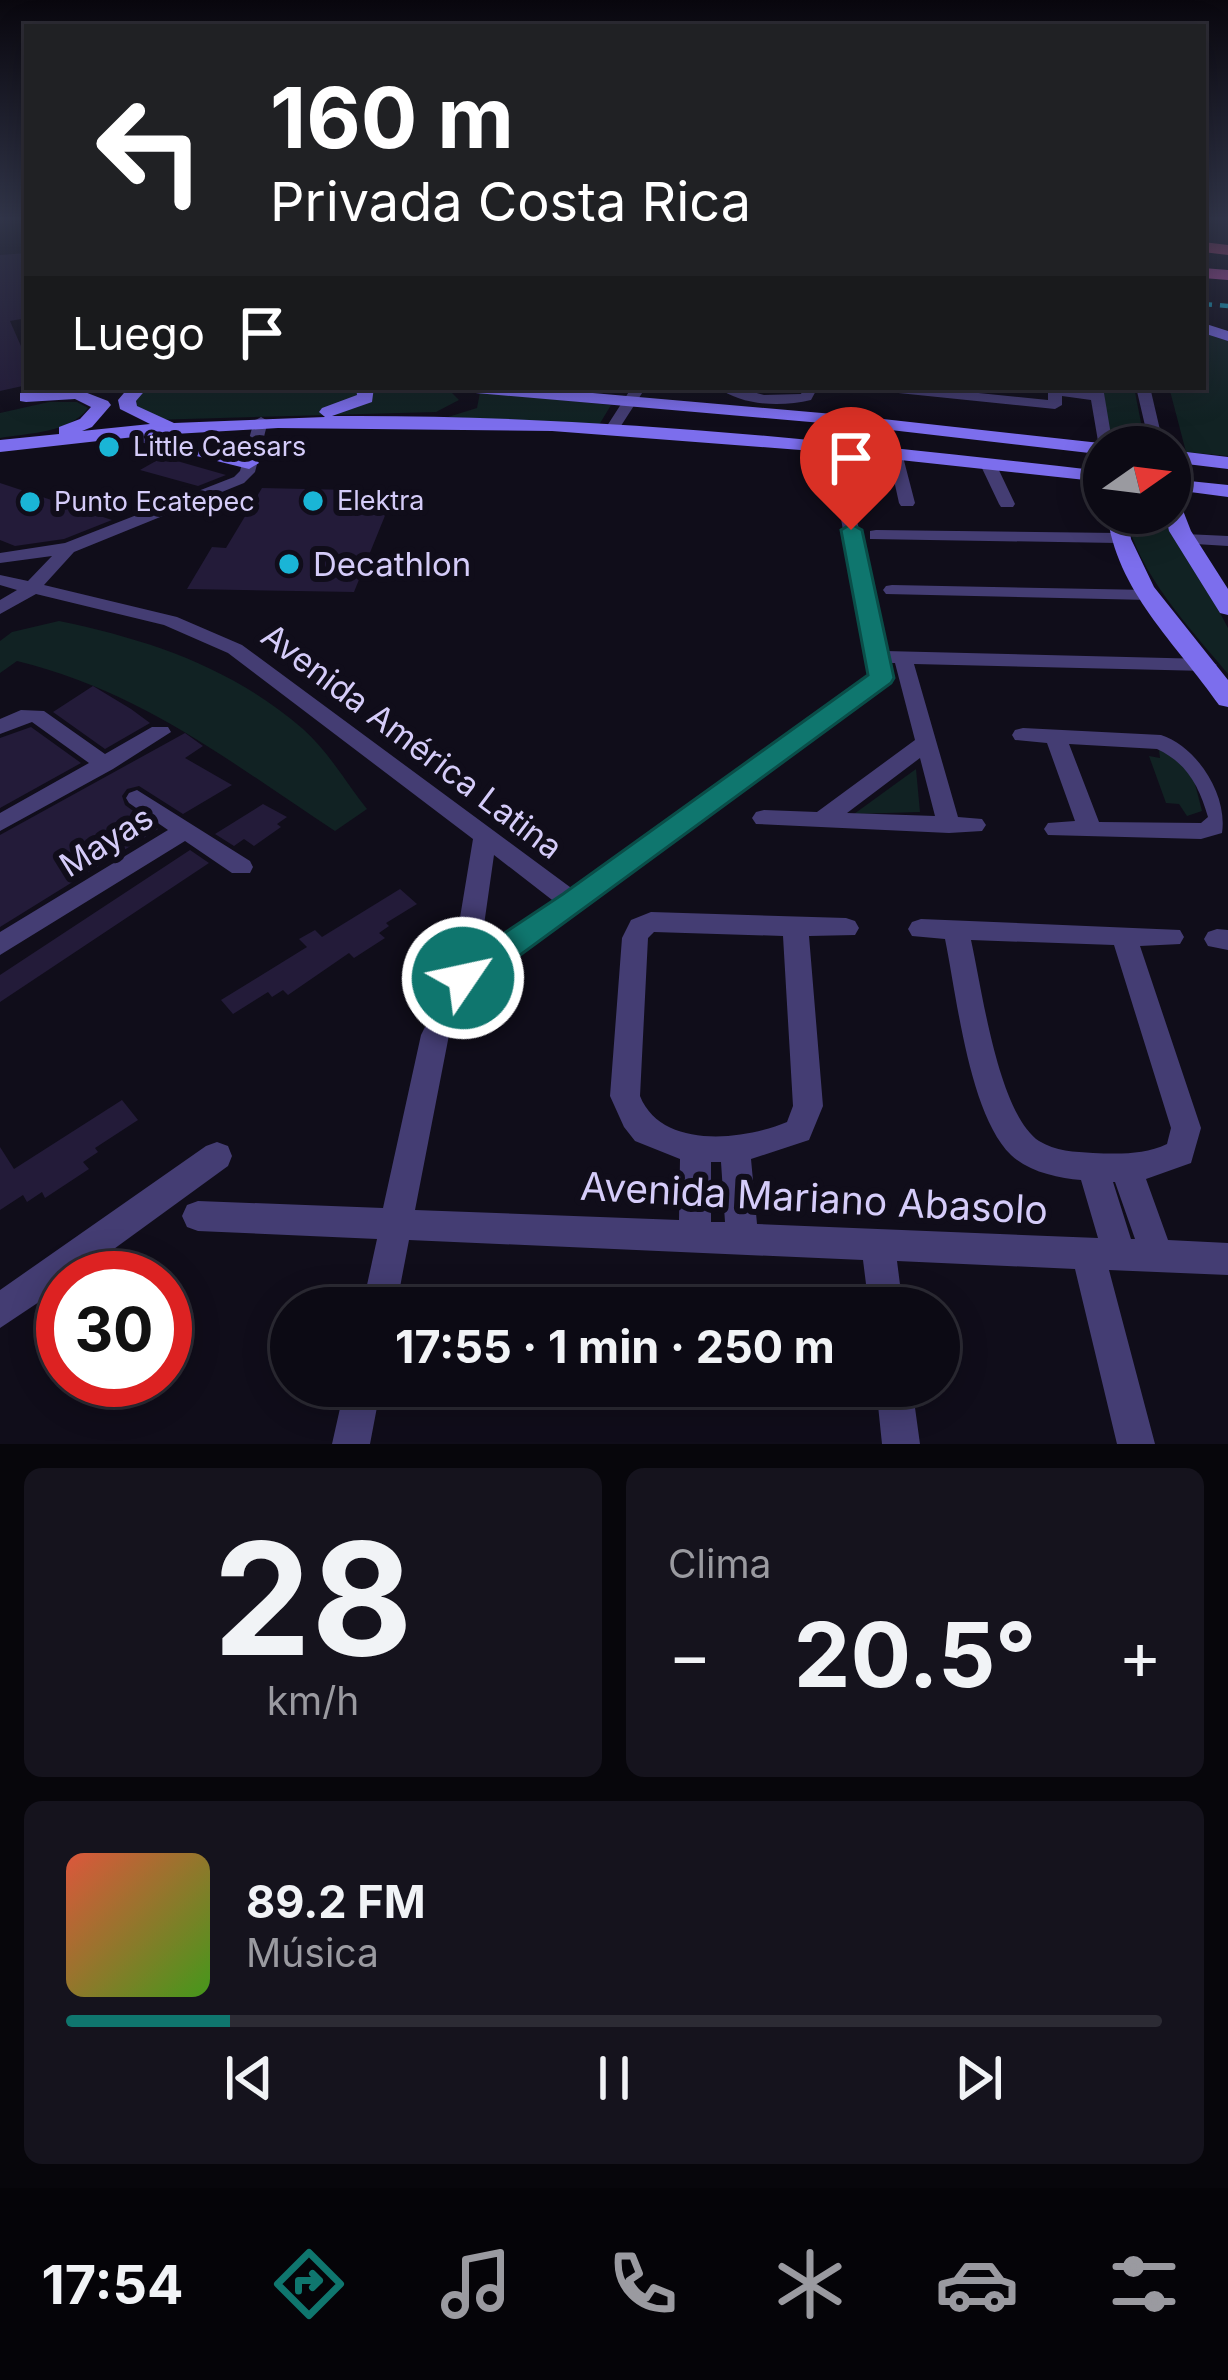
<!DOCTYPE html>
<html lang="es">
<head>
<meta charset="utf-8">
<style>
  :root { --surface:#0c0a14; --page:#15131d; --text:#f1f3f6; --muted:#9a9aa0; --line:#2c2b34; --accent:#0f766e }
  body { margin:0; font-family:Inter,sans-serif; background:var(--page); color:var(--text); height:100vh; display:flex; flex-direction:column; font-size:45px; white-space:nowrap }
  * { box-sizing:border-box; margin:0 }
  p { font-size:39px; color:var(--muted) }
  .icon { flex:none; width:66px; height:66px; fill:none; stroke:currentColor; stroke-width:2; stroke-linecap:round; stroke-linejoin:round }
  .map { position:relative; height:1444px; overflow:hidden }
  .panel { display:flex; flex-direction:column; gap:24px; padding:24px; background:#07060b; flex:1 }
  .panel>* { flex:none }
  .hud { position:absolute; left:24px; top:24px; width:1182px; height:366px; border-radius:0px; box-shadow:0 6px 30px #0003,0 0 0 3px var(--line); background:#202124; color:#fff; overflow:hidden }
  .needle { width:78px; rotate:76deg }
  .controls { position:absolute; left:1083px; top:426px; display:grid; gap:24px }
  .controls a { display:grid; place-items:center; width:108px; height:108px; border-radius:50%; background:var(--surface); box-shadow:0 6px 30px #0003,0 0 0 3px var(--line); font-size:60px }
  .speed { position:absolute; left:36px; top:1251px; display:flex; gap:24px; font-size:60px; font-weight:700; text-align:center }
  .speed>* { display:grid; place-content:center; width:156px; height:156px; border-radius:50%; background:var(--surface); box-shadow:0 6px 30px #0003,0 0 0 3px var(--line); line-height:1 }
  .speed .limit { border:18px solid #d22; background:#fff; color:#111 }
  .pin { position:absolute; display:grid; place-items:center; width:102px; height:102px; color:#fff; margin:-123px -51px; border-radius:50% 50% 50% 0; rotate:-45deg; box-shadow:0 0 12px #0007 }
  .pin .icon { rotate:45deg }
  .me { position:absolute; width:132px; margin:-66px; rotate:56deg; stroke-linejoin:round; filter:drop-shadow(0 0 9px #0008) }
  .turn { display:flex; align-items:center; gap:42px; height:252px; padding:0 48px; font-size:54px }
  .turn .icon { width:156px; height:156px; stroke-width:2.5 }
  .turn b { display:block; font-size:84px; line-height:102px }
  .then { display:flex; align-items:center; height:114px; padding:0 48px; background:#0003; gap:24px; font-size:45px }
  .big { font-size:90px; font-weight:700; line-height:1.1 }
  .panel .tile { flex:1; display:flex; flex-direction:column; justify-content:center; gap:18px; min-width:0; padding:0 42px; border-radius:18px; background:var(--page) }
  .panel .dial { align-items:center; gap:0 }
  .dial b { font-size:156px; line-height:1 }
  .song { display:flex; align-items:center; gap:36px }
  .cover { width:144px; height:144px; border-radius:18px; background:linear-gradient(135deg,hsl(10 70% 55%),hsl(100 70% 35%)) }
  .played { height:12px; border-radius:6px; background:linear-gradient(90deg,var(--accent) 15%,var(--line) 15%) }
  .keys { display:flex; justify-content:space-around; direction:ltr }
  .heat { display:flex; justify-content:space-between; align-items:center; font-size:66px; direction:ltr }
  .panel .tiles { flex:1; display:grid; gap:24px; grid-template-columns:1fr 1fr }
  .tile:last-child { grid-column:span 2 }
  .trip { position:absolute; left:270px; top:1287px; width:690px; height:120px; border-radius:60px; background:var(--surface); box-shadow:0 6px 30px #0003,0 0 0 3px var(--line); font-weight:700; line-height:120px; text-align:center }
  .tabs { display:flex; height:192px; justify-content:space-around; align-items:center; background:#050408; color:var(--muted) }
  .tabs .icon { width:84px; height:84px }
  .tabs .selected { color:var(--accent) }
  .tabs b { font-size:54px; color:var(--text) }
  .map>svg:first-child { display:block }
</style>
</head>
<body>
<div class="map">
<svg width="1228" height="1444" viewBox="0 0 1228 1444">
  <rect width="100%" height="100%" fill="#100d1a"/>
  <path fill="#112223" d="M 1203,333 L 1228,341 L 1228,456 L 1186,452 L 1169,387 L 1203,387 Z
    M 143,387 L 411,387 L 451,392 L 459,400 L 436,412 L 151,420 L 130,403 Z
    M 1103,387 L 1134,387 L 1145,443 L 1110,439 Z
    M 480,392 L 611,405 L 599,425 L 448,417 L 477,408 Z
    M 49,402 L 77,402 L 88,408 C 70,433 29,433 0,438 L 0,413 Z
    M 1125,513 L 1167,513 L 1228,628 L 1228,674 C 1189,627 1138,574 1125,513 Z
    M 59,621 C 150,640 231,667 303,729 C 328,751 347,784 367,809 L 335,831 C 230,762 141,691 17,661 L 0,673 L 0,641 L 12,632 Z
    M 1159,750 L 1173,750 L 1193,776 L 1202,811 L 1187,816 L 1179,804 L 1166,803 L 1149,756 L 1160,758 Z
    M 916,769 L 920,812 L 854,814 Z"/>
  <path fill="#231b39" d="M 27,253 L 27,318 L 10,321 L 27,360 L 27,385 L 0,391 L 0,255 Z
    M 163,457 L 226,475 L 198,486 L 140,470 Z
    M 0,483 L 112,520 L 64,539 L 15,546 L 0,540 Z
    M 262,488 L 395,491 L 354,592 L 187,589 L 212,547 L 226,548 Z
    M 93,686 L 131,709 L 150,723 L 105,749 L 53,712 Z
    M 31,727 L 81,763 L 0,808 L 0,738 Z
    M 185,733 L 203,746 L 185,758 L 232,785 L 183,814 L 139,786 L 127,789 L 122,796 L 125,805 L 158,829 L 0,927 L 0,835 Z
    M 263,804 L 287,817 L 277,824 L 281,827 L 254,846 L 244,839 L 234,846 L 215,834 Z
    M 190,850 L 209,863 L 0,1002 L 0,975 Z
    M 400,889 L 417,904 L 386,923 L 389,926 L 379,933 L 385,938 L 354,958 L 349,953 L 288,995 L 283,990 L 272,997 L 268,992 L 233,1014 L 221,1000 L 307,947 L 299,939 L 315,930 L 322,937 Z
    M 122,1100 L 138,1120 L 95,1148 L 98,1152 L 83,1162 L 89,1169 L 45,1198 L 42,1192 L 27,1202 L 23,1195 L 0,1210 L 0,1147 L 14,1169 Z"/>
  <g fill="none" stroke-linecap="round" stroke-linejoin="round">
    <path fill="#443d73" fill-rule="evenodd" d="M 632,387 L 646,387 L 617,432 L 607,432 L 605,429 Z
      M 717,387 L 734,387 L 764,395 L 801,394 L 804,387 L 818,387 L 811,400 C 781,407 742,406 717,387 Z
      M 872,387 L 919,387 L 1048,400 L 1048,391 L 1055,387 L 1090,391 L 1089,387 L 1103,387 L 1113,447 L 1104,447 L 1104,451 L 1099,447 L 1091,400 L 1062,396 L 1062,405 L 1055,409 L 879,391 Z
      M 1136,387 L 1150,387 L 1164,447 L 1150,447 Z
      M 261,417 L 268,421 L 255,472 L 244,483 L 74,552 L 44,585 L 177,617 L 242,645 L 574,890 L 871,676 L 827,446 L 829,443 L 841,446 L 885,651 L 1207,659 L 1217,665 L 1207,671 L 914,664 L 958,817 L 982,819 L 986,825 L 982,831 L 949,833 L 756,824 L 752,818 L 756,812 L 764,810 L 817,812 L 915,740 L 895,663 L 888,663 L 891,678 L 888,682 L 583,910 L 472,985 L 463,989 L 454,985 L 450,978 L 473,839 L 228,653 L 164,625 L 36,594 L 0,614 L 0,600 L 17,590 L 0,585 L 0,575 L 28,581 L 52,556 L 0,563 L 0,553 L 65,543 L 234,477 L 240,471 L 254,421 ZM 920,758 L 935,816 L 847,813 ZM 494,855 L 556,903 L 480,953 Z
      M 890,450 L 902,453 L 915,503 L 913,506 L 901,506 L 899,503 L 888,453 Z
      M 988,459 L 996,464 L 1015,504 L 1013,507 L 1001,507 L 999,504 L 980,464 Z
      M 876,530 L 1117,533 L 1125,538 L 1117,543 L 870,539 L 870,531 Z
      M 1185,534 L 1228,536 L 1228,546 L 1179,543 L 1179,535 Z
      M 892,585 L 1149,590 L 1158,595 L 1149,600 L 886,594 L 883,590 L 886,586 Z
      M 21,710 L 44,711 L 105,754 L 152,727 L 168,727 L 171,732 L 113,769 L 0,831 L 0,813 L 89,763 L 32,722 L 0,734 L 0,719 Z
      M 1023,728 L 1161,735 C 1196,746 1228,794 1222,833 L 1201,839 L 1048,835 L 1044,829 L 1048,823 L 1075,821 L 1047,743 L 1015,740 L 1012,735 L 1015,730 ZM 1069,744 L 1157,749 C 1187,763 1199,786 1208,817 L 1201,823 L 1099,822 Z
      M 137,790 L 250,861 L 253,867 L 250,873 L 232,873 L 185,841 L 0,955 L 0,932 L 168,830 L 129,803 L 126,798 L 129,793 Z
      M 651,912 L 846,918 L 855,921 L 859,928 L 855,935 L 809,936 L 823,1106 L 809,1140 L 751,1159 L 757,1224 L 1098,1238 L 1081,1180 C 1058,1178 1029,1172 1011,1155 C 969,1114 957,997 945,939 L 912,936 L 908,929 L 912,922 L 921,919 L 1180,930 L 1184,937 L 1180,944 L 1140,946 L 1201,1128 L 1191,1163 L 1146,1179 L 1168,1240 L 1228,1243 L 1228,1275 L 1109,1270 L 1155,1444 L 1117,1444 L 1075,1269 L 897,1261 L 903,1308 L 869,1308 L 863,1260 L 409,1240 L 396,1308 L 362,1308 L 377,1239 L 198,1231 L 187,1227 L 182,1216 L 187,1205 L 198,1201 L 383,1208 L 421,1035 L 425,1027 L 435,1023 L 445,1027 L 449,1035 L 415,1210 L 679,1220 L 680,1159 L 635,1141 L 624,1127 L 610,1096 L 622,938 L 631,920 ZM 654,932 L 783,936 L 793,1106 L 787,1122 C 742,1141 661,1149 640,1096 L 648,938 ZM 971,940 L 1114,945 L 1171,1128 L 1167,1144 C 1144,1155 1118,1154 1093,1153 C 1075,1152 1055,1151 1039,1141 C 998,1113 982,989 971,940 ZM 711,1162 L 721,1162 L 725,1222 L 711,1222 ZM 1113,1182 L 1115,1182 L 1135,1239 L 1131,1239 Z
      M 1217,929 L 1228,930 L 1228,950 L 1208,946 L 1204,939 L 1208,932 Z
      M 217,1142 L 228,1146 L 232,1156 L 228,1166 L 74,1278 L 63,1278 L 63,1286 L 0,1328 L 0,1290 L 206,1146 Z
      M 345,1386 L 381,1386 L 370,1444 L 332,1444 Z
      M 876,1386 L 912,1386 L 920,1444 L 882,1444 Z"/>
    <path fill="#7c6eed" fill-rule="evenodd" d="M 1203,323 L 1228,331 L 1228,341 L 1203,333 Z
      M 129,387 L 148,387 L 136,401 L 137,406 L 174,423 L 325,417 L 319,412 L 322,408 L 357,395 L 356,387 L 374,387 L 372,402 L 332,416 C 590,414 846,442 1102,471 L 1104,482 L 826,452 L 552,431 L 278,428 L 157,435 L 256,459 L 259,463 L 249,469 L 136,441 L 134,437 L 0,452 L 0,440 L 59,434 L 59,427 L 80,419 L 91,407 L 75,399 L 26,402 L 20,401 L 20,393 L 77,389 L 108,401 L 111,405 L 92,427 L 82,431 L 150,424 L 120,409 L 118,400 Z
      M 455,387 L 524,387 L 856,416 L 1100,443 L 1133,441 L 1143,447 L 1104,447 L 1104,452 L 1098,454 L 856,426 L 464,392 Z
      M 1170,450 L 1228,457 L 1228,469 L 1170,462 Z
      M 1170,479 L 1228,485 L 1228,497 L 1175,490 L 1191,531 L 1228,589 L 1228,615 L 1220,613 L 1169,531 L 1165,513 L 1170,513 Z
      M 1107,513 L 1127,513 L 1131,539 L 1154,587 L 1228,680 L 1228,707 L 1219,705 C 1176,643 1116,591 1107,513 Z"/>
    <path fill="#d65abe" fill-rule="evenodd" d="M 1203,268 L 1228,270 L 1228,280 L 1203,278 Z"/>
    <path fill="#ea5591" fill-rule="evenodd" d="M 1203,242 L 1228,245 L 1228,255 L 1203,252 Z"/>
    <path stroke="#1ab5d6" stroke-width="4.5" stroke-dasharray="9 8" stroke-linecap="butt" d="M 1203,304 L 1228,306"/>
  </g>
  <linearGradient id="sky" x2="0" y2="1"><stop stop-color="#09070e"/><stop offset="0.52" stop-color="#313549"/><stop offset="1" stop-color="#313549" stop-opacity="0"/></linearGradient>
  <rect width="1228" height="420" fill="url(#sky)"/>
  <path fill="#0f766e" stroke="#0a4d48" stroke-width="3" d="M 851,524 L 862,530 L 894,678 L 891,683 L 475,988 L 463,992 L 450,988 L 445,978 L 450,969 L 563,894 L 868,675 L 841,530 Z"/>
  <g fill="#1ab5d6" stroke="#100d1a" stroke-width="4.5">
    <circle cx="109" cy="447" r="12"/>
    <circle cx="313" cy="501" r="12"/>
    <circle cx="30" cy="502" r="12"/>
    <circle cx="289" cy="564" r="12"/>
  </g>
  <g text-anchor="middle" stroke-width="12" stroke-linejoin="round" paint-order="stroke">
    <g font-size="27" fill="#d5ccf9" stroke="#100d1a" text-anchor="start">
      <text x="133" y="456">Little Caesars</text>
      <text x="337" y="510">Elektra</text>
      <text x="54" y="511">Punto Ecatepec</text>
    </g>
    <g font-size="33" fill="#d5ccf9" stroke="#100d1a" text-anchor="start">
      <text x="313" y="576">Decathlon</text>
    </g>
    <g font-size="33" fill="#d5ccf9" stroke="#100d1a">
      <text transform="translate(412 741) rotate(37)" y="12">Avenida América Latina</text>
      <text transform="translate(106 841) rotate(-32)" y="12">Mayas</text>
    </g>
    <g font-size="39" fill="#d5ccf9" stroke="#100d1a">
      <text transform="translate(814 1198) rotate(3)" y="14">Avenida Mariano Abasolo</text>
    </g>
  </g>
</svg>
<div class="controls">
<a><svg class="needle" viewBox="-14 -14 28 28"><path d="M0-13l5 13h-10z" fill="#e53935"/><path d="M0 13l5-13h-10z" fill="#9a9aa0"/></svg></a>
</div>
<div class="speed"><div class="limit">30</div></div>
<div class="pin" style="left:851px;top:530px;background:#d93025"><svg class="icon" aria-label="arrive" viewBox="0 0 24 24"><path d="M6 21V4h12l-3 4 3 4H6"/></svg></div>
<svg class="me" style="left:463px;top:978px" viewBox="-20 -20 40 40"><circle r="17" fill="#0f766e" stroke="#fff" stroke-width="3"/><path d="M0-11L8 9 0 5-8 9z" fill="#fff"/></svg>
<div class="trip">17:55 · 1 min · 250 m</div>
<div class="hud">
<div class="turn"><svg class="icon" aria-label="left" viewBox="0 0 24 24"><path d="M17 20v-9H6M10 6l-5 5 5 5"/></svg><div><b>160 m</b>Privada Costa Rica</div></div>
<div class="then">Luego<svg class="icon" aria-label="arrive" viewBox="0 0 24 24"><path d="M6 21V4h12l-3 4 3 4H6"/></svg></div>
</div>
</div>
<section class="panel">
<div class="tiles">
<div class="tile dial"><b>28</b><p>km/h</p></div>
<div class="tile"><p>Clima</p>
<div class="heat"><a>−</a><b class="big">20.5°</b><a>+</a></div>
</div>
<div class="tile">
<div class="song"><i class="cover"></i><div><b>89.2 FM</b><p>Música</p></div></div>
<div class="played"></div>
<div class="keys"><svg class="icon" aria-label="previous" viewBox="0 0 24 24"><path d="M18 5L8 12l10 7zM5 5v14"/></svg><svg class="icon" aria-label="pause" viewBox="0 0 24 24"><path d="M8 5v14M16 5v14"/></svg><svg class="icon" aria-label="next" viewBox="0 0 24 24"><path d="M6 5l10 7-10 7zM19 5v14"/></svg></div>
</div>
</div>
</section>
<nav class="tabs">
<b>17:54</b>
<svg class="icon selected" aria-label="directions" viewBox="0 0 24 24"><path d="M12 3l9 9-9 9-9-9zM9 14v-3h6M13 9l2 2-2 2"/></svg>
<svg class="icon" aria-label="music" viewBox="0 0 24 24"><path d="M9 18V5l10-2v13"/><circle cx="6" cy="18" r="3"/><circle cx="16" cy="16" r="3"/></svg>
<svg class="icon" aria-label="phone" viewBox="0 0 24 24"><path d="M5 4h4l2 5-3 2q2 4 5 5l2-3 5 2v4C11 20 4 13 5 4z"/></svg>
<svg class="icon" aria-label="climate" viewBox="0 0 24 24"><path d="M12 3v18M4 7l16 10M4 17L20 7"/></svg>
<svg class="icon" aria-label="car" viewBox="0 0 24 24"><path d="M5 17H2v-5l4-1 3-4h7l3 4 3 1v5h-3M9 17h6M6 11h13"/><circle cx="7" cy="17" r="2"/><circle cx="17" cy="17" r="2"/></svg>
<svg class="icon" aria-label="filters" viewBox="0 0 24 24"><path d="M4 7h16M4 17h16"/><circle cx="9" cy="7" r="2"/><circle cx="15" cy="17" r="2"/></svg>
</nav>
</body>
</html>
